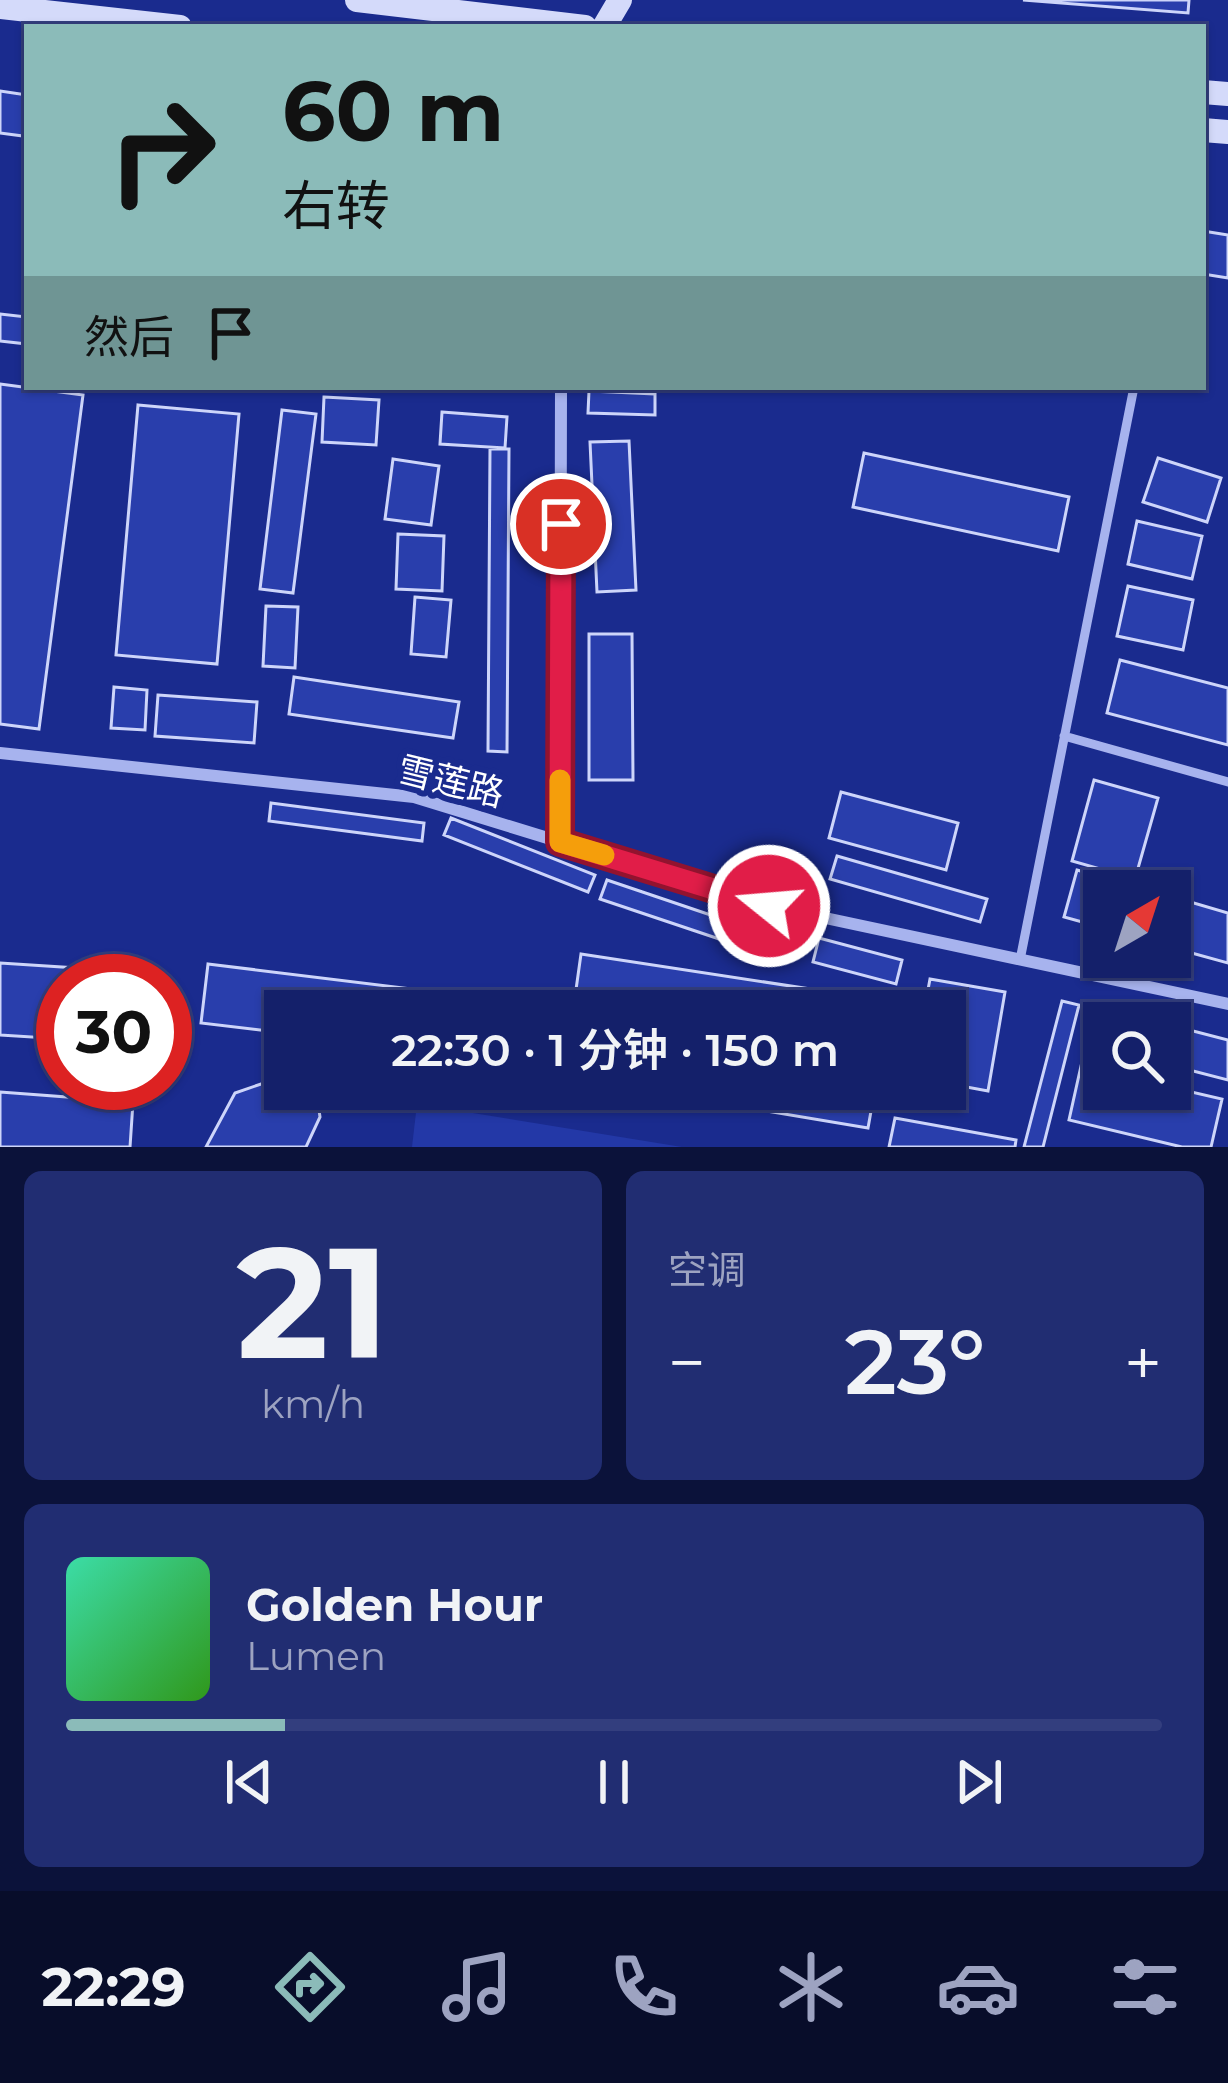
<!DOCTYPE html>
<html lang="zh">
<head>
<meta charset="utf-8">
<style>
  :root { --surface:#14206a; --page:#212d72; --text:#f1f3f6; --muted:#9da3c1; --line:#333e7e; --accent:#8bbbb9 }
  body { margin:0; font-family:Montserrat,"Noto Sans SC",sans-serif; background:var(--page); color:var(--text); height:100vh; display:flex; flex-direction:column; font-size:45px; white-space:nowrap }
  * { box-sizing:border-box; margin:0 }
  p { font-size:39px; color:var(--muted) }
  .icon { flex:none; width:66px; height:66px; fill:none; stroke:currentColor; stroke-width:2; stroke-linecap:round; stroke-linejoin:round }
  .map { position:relative; height:1147px; overflow:hidden }
  .panel { display:flex; flex-direction:column; gap:24px; padding:24px; background:#0b123a; flex:1 }
  .panel>* { flex:none }
  .guide { position:absolute; left:24px; top:24px; width:1182px; height:366px; border-radius:0px; box-shadow:0 3px 9px #0004,0 0 0 3px var(--line); background:#8bbbb9; color:#111; overflow:hidden }
  .needle { width:78px; rotate:39deg }
  .fabs { position:absolute; left:1083px; top:870px; display:grid; gap:24px }
  .fabs a { display:grid; place-items:center; width:108px; height:108px; border-radius:0px; background:var(--surface); box-shadow:0 3px 9px #0004,0 0 0 3px var(--line); font-size:60px }
  .speed { position:absolute; left:36px; top:954px; display:flex; gap:24px; font-size:60px; font-weight:700; text-align:center }
  .speed>* { display:grid; place-content:center; width:156px; height:156px; border-radius:50%; background:var(--surface); box-shadow:0 3px 9px #0004,0 0 0 3px var(--line); line-height:1 }
  .speed .limit { border:18px solid #d22; background:#fff; color:#111 }
  .pin { position:absolute; display:grid; place-items:center; width:102px; height:102px; color:#fff; margin:-51px; border:6px solid #fff; border-radius:50%; box-shadow:0 3px 12px #0007 }
  .me { position:absolute; width:132px; margin:-66px; rotate:287deg; stroke-linejoin:round; filter:drop-shadow(0 0 9px #0008) }
  .turn { display:flex; align-items:center; gap:42px; height:252px; padding:0 60px; font-size:54px }
  .turn .icon { width:156px; height:156px; stroke-width:2.5 }
  .turn b { display:block; font-size:84px; line-height:102px }
  .then { display:flex; align-items:center; height:114px; padding:0 60px; background:#0003; gap:24px; font-size:45px }
  .big { font-size:90px; font-weight:600; line-height:1.1 }
  .panel .card { flex:1; display:flex; flex-direction:column; justify-content:center; gap:18px; min-width:0; padding:0 42px; border-radius:18px; background:var(--page) }
  .panel .dial { align-items:center; gap:0 }
  .dial b { font-size:156px; line-height:1 }
  .song { display:flex; align-items:center; gap:36px }
  .cover { width:144px; height:144px; border-radius:18px; background:linear-gradient(135deg,hsl(160 70% 55%),hsl(110 70% 35%)) }
  .played { height:12px; border-radius:6px; background:linear-gradient(90deg,var(--accent) 20%,var(--line) 20%) }
  .keys { display:flex; justify-content:space-around; direction:ltr }
  .heat { display:flex; justify-content:space-between; align-items:center; font-size:66px; direction:ltr }
  .panel .tiles { flex:1; display:grid; gap:24px; grid-template-columns:1fr 1fr }
  .card:last-child { grid-column:span 2 }
  .trip { position:absolute; left:264px; top:990px; width:702px; height:120px; border-radius:0px; background:var(--surface); box-shadow:0 3px 9px #0004,0 0 0 3px var(--line); font-weight:600; line-height:120px; text-align:center }
  .dock { display:flex; height:192px; justify-content:space-around; align-items:center; background:#080d2a; color:var(--muted) }
  .dock .icon { width:84px; height:84px }
  .dock .active { color:var(--accent) }
  .dock b { font-size:54px; color:var(--text) }
  .map>svg:first-child { display:block }
</style>
</head>
<body>
<div class="map">
<svg width="1228" height="1147" viewBox="0 0 1228 1147">
  <rect width="100%" height="100%" fill="#1a2b8e"/>
  <path fill="#2338a7" d="M 417,1104 L 682,1147 L 412,1147 Z"/>
  <path fill="#293eac" stroke="#cdd5fa" stroke-width="3" d="M 1023,0 L 1189,0 L 1188,13 Z
    M 0,91 L 27,95 L 23,136 L 0,133 Z
    M 1203,231 L 1228,235 L 1228,278 L 1203,274 Z
    M 0,314 L 27,317 L 27,344 L 0,341 Z
    M 0,384 L 83,395 L 39,729 L 0,724 Z
    M 589,391 L 655,394 L 655,415 L 588,413 Z
    M 324,397 L 379,400 L 376,445 L 322,442 Z
    M 138,405 L 239,414 L 217,664 L 116,655 Z
    M 282,410 L 316,414 L 293,593 L 260,589 Z
    M 442,412 L 507,417 L 505,448 L 440,444 Z
    M 629,441 L 636,590 L 597,592 L 590,442 Z
    M 490,449 L 509,449 L 507,752 L 488,751 Z
    M 864,453 L 1069,497 L 1058,551 L 853,507 Z
    M 1158,458 L 1221,478 L 1207,522 L 1143,502 Z
    M 393,459 L 439,466 L 431,525 L 385,519 Z
    M 1137,521 L 1202,536 L 1192,579 L 1128,564 Z
    M 398,534 L 444,536 L 442,591 L 396,589 Z
    M 1128,586 L 1193,600 L 1183,650 L 1117,636 Z
    M 415,597 L 451,600 L 446,657 L 411,654 Z
    M 266,606 L 298,607 L 295,668 L 263,666 Z
    M 589,634 L 632,634 L 633,780 L 589,780 Z
    M 1120,660 L 1228,688 L 1228,745 L 1107,713 Z
    M 294,677 L 459,702 L 453,738 L 289,714 Z
    M 114,687 L 147,690 L 145,730 L 111,728 Z
    M 158,695 L 257,702 L 254,743 L 155,736 Z
    M 1094,780 L 1158,798 L 1135,879 L 1072,861 Z
    M 841,792 L 958,823 L 946,870 L 829,838 Z
    M 271,803 L 424,823 L 422,841 L 269,821 Z
    M 451,818 L 595,875 L 588,892 L 444,835 Z
    M 837,856 L 987,899 L 980,922 L 830,879 Z
    M 1077,870 L 1152,891 L 1104,891 L 1104,928 L 1064,917 Z
    M 607,880 L 761,932 L 755,951 L 600,899 Z
    M 1170,896 L 1228,913 L 1228,963 L 1170,947 Z
    M 819,938 L 902,960 L 896,984 L 813,962 Z
    M 581,954 L 902,1003 L 901,1011 L 573,1011 Z
    M 0,963 L 154,973 L 154,981 L 63,981 L 63,1039 L 0,1035 Z
    M 208,964 L 469,996 L 467,1011 L 285,1011 L 285,1033 L 201,1023 Z
    M 930,979 L 1005,992 L 988,1091 L 945,1083 L 945,1011 L 924,1011 Z
    M 1062,1001 L 1079,1005 L 1043,1147 L 1024,1147 Z
    M 1093,1004 L 1164,1023 L 1104,1023 L 1104,1047 L 1083,1041 Z
    M 1170,1025 L 1228,1040 L 1228,1080 L 1170,1065 Z
    M 1081,1066 L 1104,1072 L 1104,1089 L 1170,1087 L 1222,1099 L 1211,1147 L 1182,1147 L 1069,1120 Z
    M 264,1083 L 285,1083 L 285,1089 L 306,1089 L 317,1096 L 320,1117 L 306,1147 L 206,1147 L 235,1093 Z
    M 635,1089 L 806,1089 L 873,1100 L 868,1128 Z
    M 0,1092 L 133,1102 L 130,1147 L 0,1147 Z
    M 895,1118 L 1016,1140 L 1015,1147 L 889,1147 Z"/>
  <g fill="none" stroke-linecap="round" stroke-linejoin="round">
    <path stroke="#a7b3ee" stroke-width="9" d="M 1064,736 L 1228,782
      M 1020,960 L 1134,387"/>
    <path stroke="#a7b3ee" stroke-width="12" d="M 0,753 L 414,797 L 769,906 L 1228,1004
      M 560,842 L 561,387"/>
    <path stroke="#d4dafa" stroke-width="24" d="M 357,0 L 585,27
      M 0,7 L 180,27
      M 604,27 L 620,0
      M 1203,92 L 1228,94
      M 1203,130 L 1228,132"/>
  </g>
  <g fill="none" stroke-linecap="round" stroke-linejoin="round">
    <g stroke="#92132f" stroke-width="30">
      <path id="route" d="M 561,524 L 560,842 L 769,906"/>
    </g>
    <use href="#route" stroke="#e11d48" stroke-width="21"/>
    <path stroke="#f59e0b" stroke-width="21" d="M 560,780 L 560,842 L 604,855"/>
  </g>
  <g text-anchor="middle" stroke-width="12" stroke-linejoin="round" paint-order="stroke">
    <g font-size="36" fill="#fff" stroke="#1a2b8e">
      <text transform="translate(451 781) rotate(14)" y="13">雪莲路</text>
    </g>
  </g>
</svg>
<div class="fabs">
<a><svg class="needle" viewBox="-14 -14 28 28"><path d="M0-13l5 13h-10z" fill="#e53935"/><path d="M0 13l5-13h-10z" fill="#9da3c1"/></svg></a>
<a><svg class="icon" aria-label="search" viewBox="0 0 24 24"><circle cx="10" cy="10" r="6"/><path d="M15 15l6 6"/></svg></a>
</div>
<div class="speed"><div class="limit">30</div></div>
<div class="pin" style="left:561px;top:524px;background:#d93025"><svg class="icon" aria-label="arrive" viewBox="0 0 24 24"><path d="M6 21V4h12l-3 4 3 4H6"/></svg></div>
<svg class="me" style="left:769px;top:906px" viewBox="-20 -20 40 40"><circle r="17" fill="#e11d48" stroke="#fff" stroke-width="3"/><path d="M0-11L8 9 0 5-8 9z" fill="#fff"/></svg>
<div class="trip">22:30 · 1 分钟 · 150 m</div>
<div class="guide">
<div class="turn"><svg class="icon" aria-label="right" viewBox="0 0 24 24"><path d="M7 20v-9h11M14 6l5 5-5 5"/></svg><div><b>60 m</b>右转</div></div>
<div class="then">然后<svg class="icon" aria-label="arrive" viewBox="0 0 24 24"><path d="M6 21V4h12l-3 4 3 4H6"/></svg></div>
</div>
</div>
<section class="panel">
<div class="tiles">
<div class="card dial"><b>21</b><p>km/h</p></div>
<div class="card"><p>空调</p>
<div class="heat"><a>−</a><b class="big">23°</b><a>+</a></div>
</div>
<div class="card">
<div class="song"><i class="cover"></i><div><b>Golden Hour</b><p>Lumen</p></div></div>
<div class="played"></div>
<div class="keys"><svg class="icon" aria-label="previous" viewBox="0 0 24 24"><path d="M18 5L8 12l10 7zM5 5v14"/></svg><svg class="icon" aria-label="pause" viewBox="0 0 24 24"><path d="M8 5v14M16 5v14"/></svg><svg class="icon" aria-label="next" viewBox="0 0 24 24"><path d="M6 5l10 7-10 7zM19 5v14"/></svg></div>
</div>
</div>
</section>
<nav class="dock">
<b>22:29</b>
<svg class="icon active" aria-label="directions" viewBox="0 0 24 24"><path d="M12 3l9 9-9 9-9-9zM9 14v-3h6M13 9l2 2-2 2"/></svg>
<svg class="icon" aria-label="music" viewBox="0 0 24 24"><path d="M9 18V5l10-2v13"/><circle cx="6" cy="18" r="3"/><circle cx="16" cy="16" r="3"/></svg>
<svg class="icon" aria-label="phone" viewBox="0 0 24 24"><path d="M5 4h4l2 5-3 2q2 4 5 5l2-3 5 2v4C11 20 4 13 5 4z"/></svg>
<svg class="icon" aria-label="climate" viewBox="0 0 24 24"><path d="M12 3v18M4 7l16 10M4 17L20 7"/></svg>
<svg class="icon" aria-label="car" viewBox="0 0 24 24"><path d="M5 17H2v-5l4-1 3-4h7l3 4 3 1v5h-3M9 17h6M6 11h13"/><circle cx="7" cy="17" r="2"/><circle cx="17" cy="17" r="2"/></svg>
<svg class="icon" aria-label="filters" viewBox="0 0 24 24"><path d="M4 7h16M4 17h16"/><circle cx="9" cy="7" r="2"/><circle cx="15" cy="17" r="2"/></svg>
</nav>
</body>
</html>
